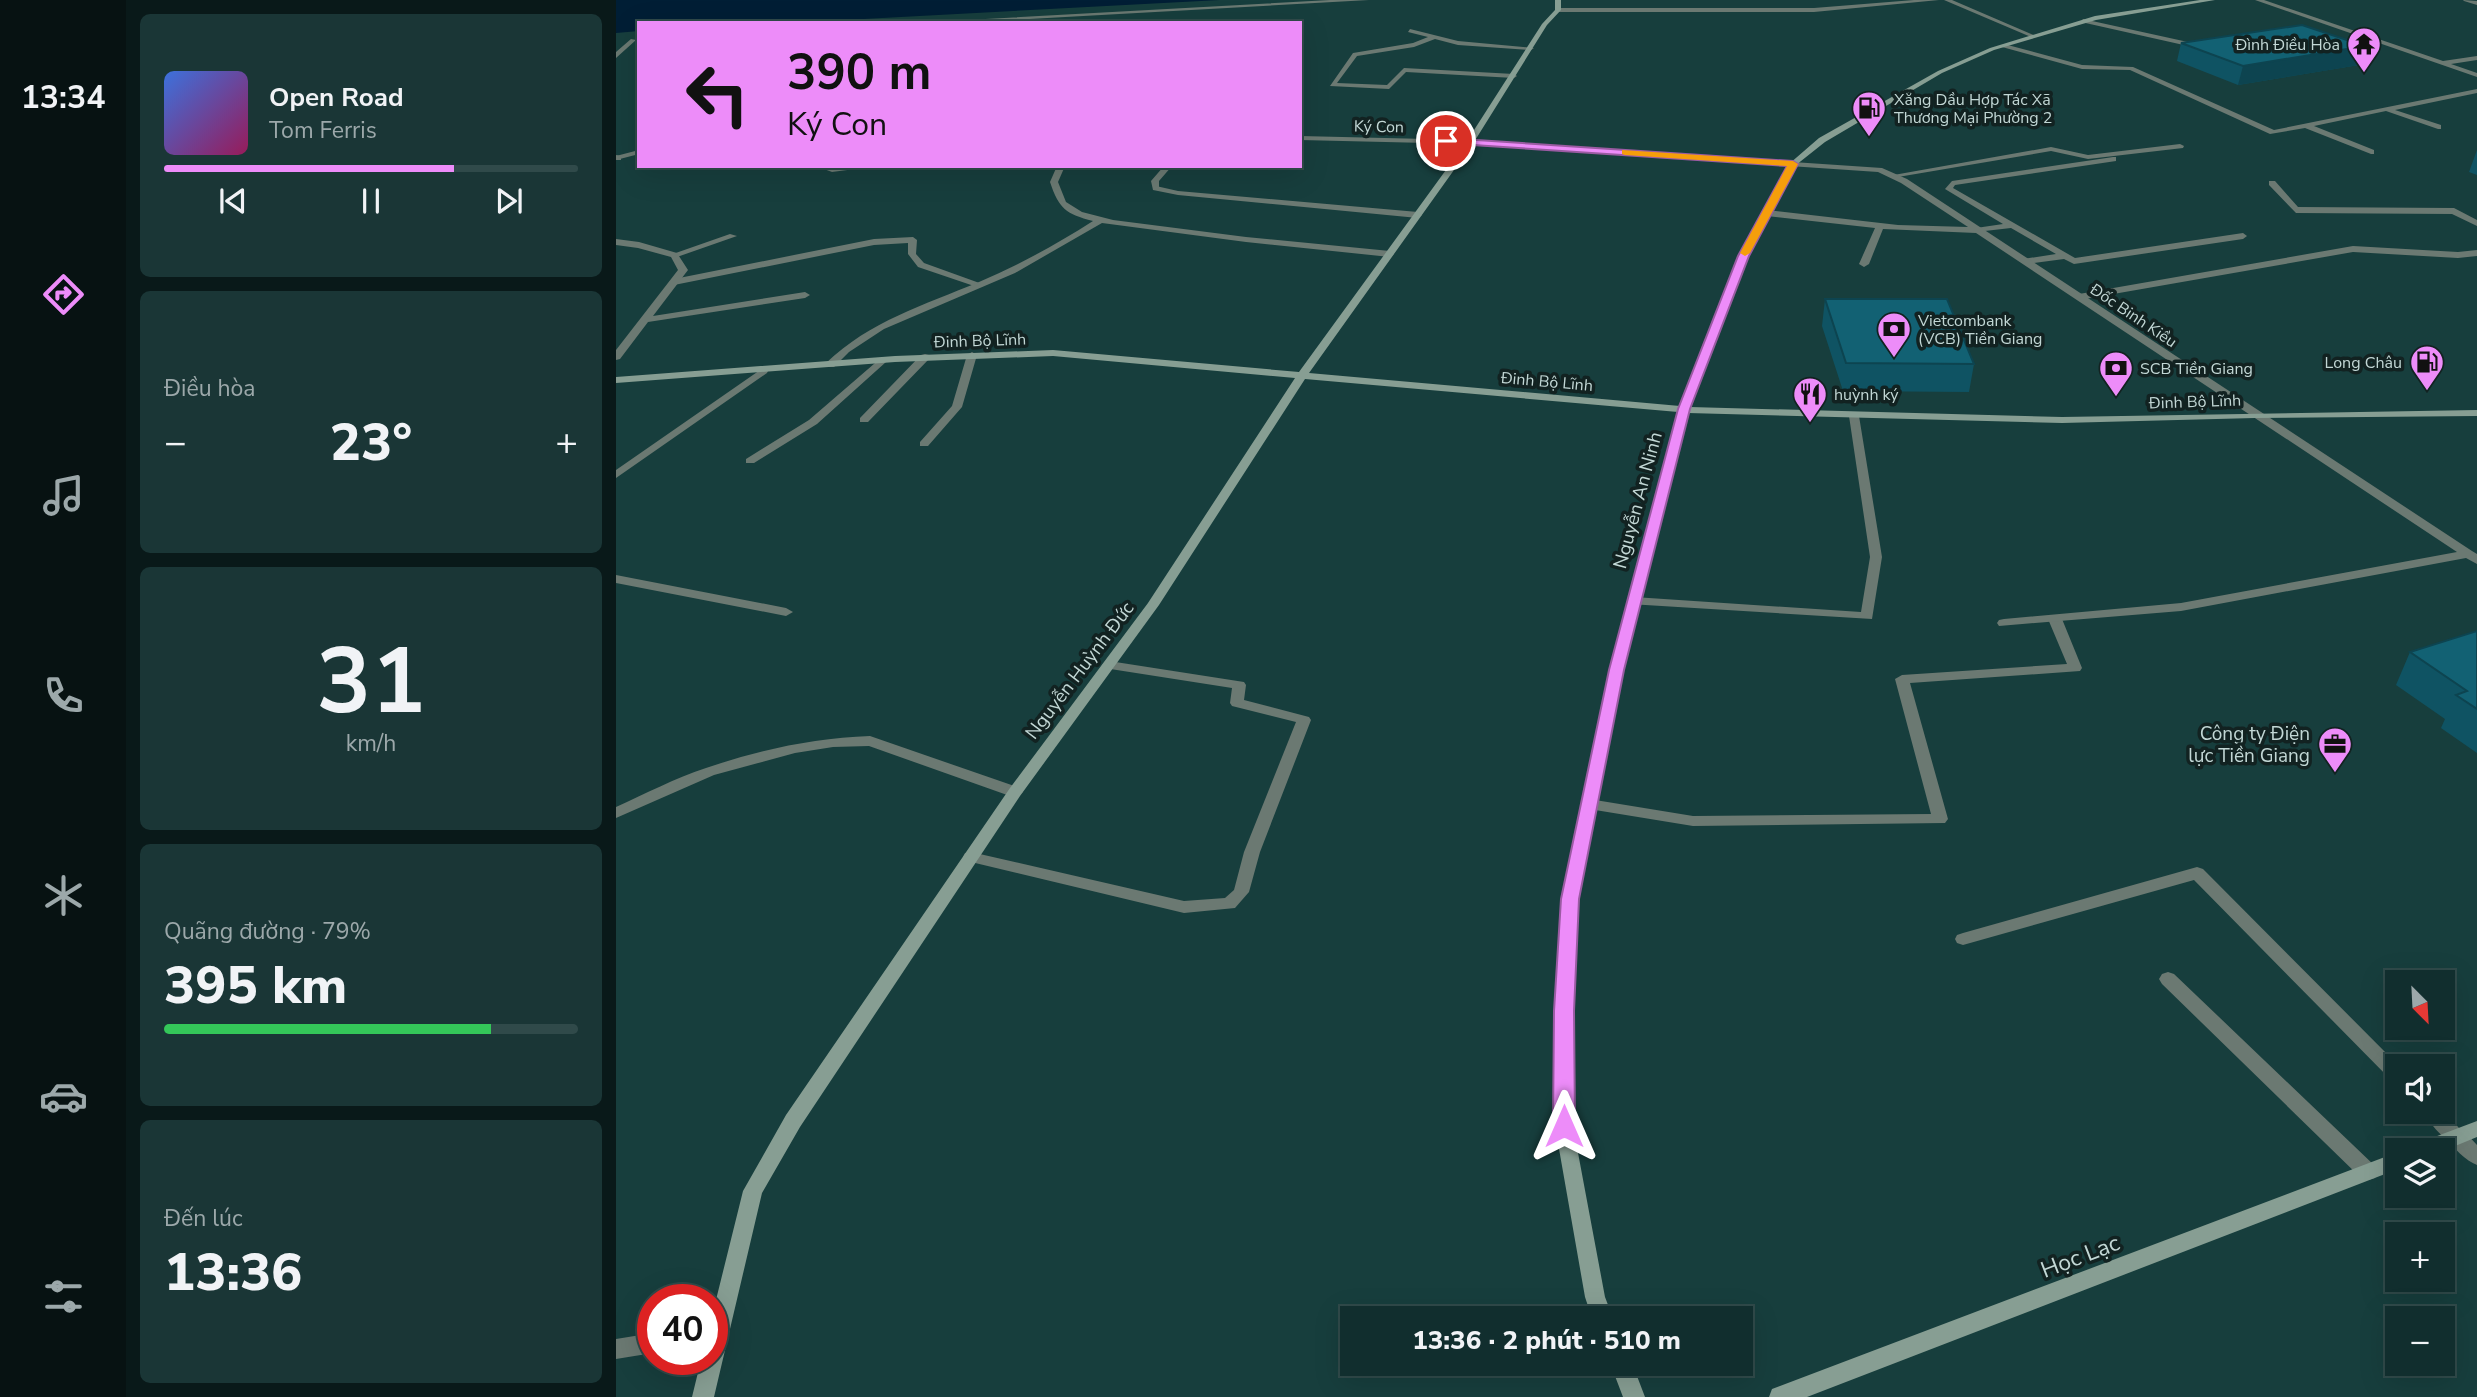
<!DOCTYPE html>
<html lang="vi">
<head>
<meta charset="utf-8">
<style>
  :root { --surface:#112e2e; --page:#1a3636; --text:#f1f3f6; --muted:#9ca8aa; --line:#304a4a; --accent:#ed8cf9 }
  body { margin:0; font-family:"Nunito Sans",sans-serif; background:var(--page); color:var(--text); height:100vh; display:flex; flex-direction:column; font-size:26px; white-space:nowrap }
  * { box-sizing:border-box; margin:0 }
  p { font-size:23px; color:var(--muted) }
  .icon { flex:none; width:38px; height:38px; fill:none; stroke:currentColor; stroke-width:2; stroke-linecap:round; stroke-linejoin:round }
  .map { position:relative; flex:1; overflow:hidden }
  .side { display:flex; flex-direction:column; gap:14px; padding:14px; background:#091919; width:490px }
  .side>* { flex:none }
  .banner { position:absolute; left:21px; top:21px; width:665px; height:147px; border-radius:0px; box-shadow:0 7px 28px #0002,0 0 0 2px var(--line); background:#ed8cf9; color:#111; overflow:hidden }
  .needle { width:46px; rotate:156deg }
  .controls { position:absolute; left:1769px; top:970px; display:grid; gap:14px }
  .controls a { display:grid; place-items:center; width:70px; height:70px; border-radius:0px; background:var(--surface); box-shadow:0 7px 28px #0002,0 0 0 2px var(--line); font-size:35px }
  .speed { position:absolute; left:21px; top:1284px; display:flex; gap:14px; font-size:35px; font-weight:700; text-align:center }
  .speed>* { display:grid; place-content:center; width:91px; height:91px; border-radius:50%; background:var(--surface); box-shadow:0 7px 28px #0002,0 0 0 2px var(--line); line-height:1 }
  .speed .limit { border:10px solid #d22; background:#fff; color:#111 }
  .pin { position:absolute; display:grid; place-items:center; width:60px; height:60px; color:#fff; margin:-30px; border:4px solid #fff; border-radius:50%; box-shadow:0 2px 7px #0007 }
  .me { position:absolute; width:77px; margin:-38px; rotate:0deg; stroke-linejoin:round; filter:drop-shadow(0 0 5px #0008) }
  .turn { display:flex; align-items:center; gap:24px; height:147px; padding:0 35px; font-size:32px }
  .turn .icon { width:91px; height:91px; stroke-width:2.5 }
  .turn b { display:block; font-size:49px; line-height:60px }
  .big { font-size:52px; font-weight:800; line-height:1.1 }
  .side .card { flex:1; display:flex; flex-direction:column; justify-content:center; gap:10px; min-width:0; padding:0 24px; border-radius:10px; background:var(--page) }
  .side .dial { align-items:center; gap:0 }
  .dial b { font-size:91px; line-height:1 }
  .song { display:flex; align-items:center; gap:21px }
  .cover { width:84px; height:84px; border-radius:10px; background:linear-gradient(135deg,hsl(220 70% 55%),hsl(330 70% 35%)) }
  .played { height:7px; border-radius:4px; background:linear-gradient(90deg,var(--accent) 70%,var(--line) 70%) }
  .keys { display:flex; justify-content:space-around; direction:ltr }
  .heat { display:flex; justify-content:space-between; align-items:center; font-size:38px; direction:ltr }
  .charge { height:10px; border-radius:5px; background:linear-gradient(90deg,#34c759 79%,var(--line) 0) }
  .trip { position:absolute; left:724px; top:1306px; width:413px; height:70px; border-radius:0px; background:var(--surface); box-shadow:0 7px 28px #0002,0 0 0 2px var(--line); font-weight:800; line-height:70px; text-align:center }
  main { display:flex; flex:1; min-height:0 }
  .tab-bar { display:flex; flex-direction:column; width:126px; justify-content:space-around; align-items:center; background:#071212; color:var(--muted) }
  .tab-bar .icon { width:49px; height:49px }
  .tab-bar .current { color:var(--accent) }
  .tab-bar b { font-size:32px; color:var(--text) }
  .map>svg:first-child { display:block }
</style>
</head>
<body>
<main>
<nav class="tab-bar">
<b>13:34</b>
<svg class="icon current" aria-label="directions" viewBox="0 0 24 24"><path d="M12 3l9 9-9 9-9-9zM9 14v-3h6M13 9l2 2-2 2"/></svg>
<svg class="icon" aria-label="music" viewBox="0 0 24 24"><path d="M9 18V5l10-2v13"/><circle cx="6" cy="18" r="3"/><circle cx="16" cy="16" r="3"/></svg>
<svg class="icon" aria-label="phone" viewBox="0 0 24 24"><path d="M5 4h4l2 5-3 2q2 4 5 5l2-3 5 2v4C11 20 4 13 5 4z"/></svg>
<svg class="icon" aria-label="climate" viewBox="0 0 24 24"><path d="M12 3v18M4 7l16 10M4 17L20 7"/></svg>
<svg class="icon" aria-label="car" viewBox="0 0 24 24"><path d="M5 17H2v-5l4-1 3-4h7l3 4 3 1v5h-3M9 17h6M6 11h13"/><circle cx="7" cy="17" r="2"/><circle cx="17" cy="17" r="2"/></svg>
<svg class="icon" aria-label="filters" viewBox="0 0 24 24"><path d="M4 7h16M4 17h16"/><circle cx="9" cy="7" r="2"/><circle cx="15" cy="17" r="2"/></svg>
</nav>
<section class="side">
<div class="card">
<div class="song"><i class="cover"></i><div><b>Open Road</b><p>Tom Ferris</p></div></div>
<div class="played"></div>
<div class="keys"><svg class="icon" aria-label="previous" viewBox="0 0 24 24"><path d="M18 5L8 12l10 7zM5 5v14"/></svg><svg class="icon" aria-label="pause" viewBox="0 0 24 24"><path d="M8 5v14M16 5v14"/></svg><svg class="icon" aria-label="next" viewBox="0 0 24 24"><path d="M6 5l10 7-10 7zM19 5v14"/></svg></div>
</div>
<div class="card"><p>Điều hòa</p>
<div class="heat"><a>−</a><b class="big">23°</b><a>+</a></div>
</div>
<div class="card dial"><b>31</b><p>km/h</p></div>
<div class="card"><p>Quãng đường · 79%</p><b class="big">395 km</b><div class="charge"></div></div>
<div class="card"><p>Đến lúc</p><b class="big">13:36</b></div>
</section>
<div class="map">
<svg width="1861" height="1397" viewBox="0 0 1861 1397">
  <rect width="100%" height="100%" fill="#173e3d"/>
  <path fill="#001e35" d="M 0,0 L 604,0 L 172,23 L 23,23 L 23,31 L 0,33 Z"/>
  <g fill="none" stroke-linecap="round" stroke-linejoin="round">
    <path fill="#6b7972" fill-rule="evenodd" d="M 794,29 L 842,41 L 918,48 L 915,50 L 842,45 L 819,39 L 798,47 L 741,56 L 721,83 L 771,85 L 788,68 L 898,74 L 901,76 L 898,78 L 790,72 L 773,89 L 714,86 L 737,53 L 797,43 L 812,37 L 792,32 Z
      M 1564,144 L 1568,146 L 1567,148 L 1472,159 L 1435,151 L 1276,178 L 1272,176 L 1435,147 L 1472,155 Z
      M 23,150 L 23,154 L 0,160 L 0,156 Z
      M 1497,157 L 1500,157 L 1500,161 L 1339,185 L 1337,188 L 1459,258 L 1627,233 L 1631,236 L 1627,239 L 1458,264 L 1448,259 L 1410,264 L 1406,261 L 1407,259 L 1440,254 L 1395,228 L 1360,232 L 1360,228 L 1387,224 L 1329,189 L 1336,181 Z
      M 1653,181 L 1659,181 L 1682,207 L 1838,208 L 1861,220 L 1861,226 L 1836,214 L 1680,213 L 1653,185 Z
      M 540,186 L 562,191 L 802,212 L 806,215 L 802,218 L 562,195 L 537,190 L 537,186 Z
      M 114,234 L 121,236 L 61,257 L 54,255 Z
      M 297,237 L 301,240 L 300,254 L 308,263 L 369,285 L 361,287 L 302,267 L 292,254 L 292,243 L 258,245 L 58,285 L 53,282 L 58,279 L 258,239 Z
      M 1737,246 L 1842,252 L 1861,250 L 1861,256 L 1842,258 L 1737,252 L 1463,300 L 1458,297 L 1463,294 Z
      M 356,352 L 361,355 L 346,407 L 312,446 L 304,446 L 304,442 L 336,406 L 351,355 Z
      M 266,357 L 270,358 L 270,362 L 201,424 L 138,463 L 130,463 L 130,459 L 193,420 Z
      M 1238,413 L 1243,416 L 1266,557 L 1256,619 L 1013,604 L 1012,601 L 1013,598 L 1018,597 L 1245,612 L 1254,557 L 1233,416 Z
      M 1439,615 L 1446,619 L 1466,668 L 1464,671 L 1294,683 L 1332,819 L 1329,823 L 1077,826 L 973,809 L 968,808 L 965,804 L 968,800 L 973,799 L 1077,816 L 1315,814 L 1279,679 L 1286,675 L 1451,664 L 1432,619 Z
      M 493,661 L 628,682 L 630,685 L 628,700 L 693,717 L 695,720 L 644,852 L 633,892 L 619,908 L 568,913 L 355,862 L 349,861 L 347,857 L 349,853 L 355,852 L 568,901 L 609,898 L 618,890 L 628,852 L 680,722 L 616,706 L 614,703 L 616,688 L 488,668 L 486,665 Z
      M 1581,867 L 1587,869 L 1783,1066 L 1782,1066 L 1782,1083 L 1776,1081 L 1578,880 L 1347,945 L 1341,943 L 1339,939 L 1341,935 L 1347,933 Z
      M 1552,972 L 1558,974 L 1759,1166 L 1762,1172 L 1759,1178 L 1752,1180 L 1745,1178 L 1546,984 L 1543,979 L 1546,974 Z
      M 1827,1110 L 1851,1137 L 1848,1143 C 1832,1148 1814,1124 1807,1111 Z
      M 37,1333 L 37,1353 L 0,1359 L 0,1339 Z"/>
    <path fill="#6b7972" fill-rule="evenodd" d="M 714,0 L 753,0 L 340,23 L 295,23 Z
      M 1298,0 L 1323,0 L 1198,12 L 942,12 L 939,10 L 942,8 L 1198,8 Z
      M 1328,0 L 1336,0 L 1420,36 L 1415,37 Z
      M 1639,0 L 1648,0 L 1827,61 L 1861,56 L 1861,60 L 1835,64 L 1861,73 L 1861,77 Z
      M 1847,0 L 1861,1 L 1861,5 L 1848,1 Z
      M 542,19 L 540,22 L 503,22 L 506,20 Z
      M 1467,19 L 1581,44 L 1584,46 L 1581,48 L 1465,22 Z
      M 15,39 L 20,40 L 0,58 L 0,52 Z
      M 1388,44 L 1466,65 L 1517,67 L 1658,130 L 1861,89 L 1861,93 L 1779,110 L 1825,125 L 1825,129 L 1822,129 L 1770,111 L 1698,126 L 1758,150 L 1758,154 L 1755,154 L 1689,128 L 1654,134 L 1514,70 L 1466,69 L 1386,47 Z
      M 684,136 L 854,140 L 1266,168 L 1291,179 L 1856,551 L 1861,554 L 1861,564 L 1850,558 L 1565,611 L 1383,626 L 1381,623 L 1383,620 L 1388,619 L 1565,603 L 1841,552 L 1360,233 L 1267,229 L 1253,264 L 1248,267 L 1243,264 L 1259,228 L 1151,216 L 1147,213 L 1151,210 L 1282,225 L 1352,227 L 1285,183 L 1262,172 L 854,144 L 684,140 Z
      M 0,155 L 5,156 L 5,160 L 0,160 Z
      M 200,166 L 262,166 L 216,172 Z
      M 441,166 L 449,166 L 442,182 L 450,202 L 466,212 L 497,220 L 630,237 L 774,251 L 778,254 L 774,257 L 630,242 L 486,223 L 399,273 L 268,329 L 233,352 L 218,367 L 210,367 L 210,363 C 254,321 308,305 363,282 C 403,265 441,244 477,221 C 450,214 443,209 434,182 Z
      M 548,166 L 556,166 L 543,181 L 543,190 L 537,190 L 535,181 Z
      M 0,239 L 23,242 L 61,253 L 72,270 L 37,316 L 189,292 L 194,295 L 189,298 L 32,322 L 4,359 L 0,360 L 0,350 L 62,270 L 55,257 L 22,248 L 0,245 Z
      M 309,354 L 313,355 L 313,359 L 252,422 L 244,422 L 244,418 L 305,355 Z
      M 147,368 L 152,371 L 151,373 L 0,478 L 0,470 Z
      M 0,575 L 170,608 L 177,612 L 170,616 L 0,583 Z
      M 254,736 L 404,788 L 407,792 L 399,797 L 394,796 L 253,746 L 217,747 L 179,753 L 98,775 L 0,818 L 0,807 C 29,794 59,778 90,768 C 143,750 197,738 254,736 Z
      M 1841,1129 L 1848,1131 L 1861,1145 L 1861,1165 C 1850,1161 1837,1148 1831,1137 L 1834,1131 Z"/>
    <path fill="#879e93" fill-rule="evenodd" d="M 939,0 L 945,0 L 945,10 L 931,25 L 858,142 L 693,373 L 1064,406 L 1124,256 L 1173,164 L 1203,138 L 1322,71 L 1374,48 L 1479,16 L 1584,0 L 1599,0 L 1480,20 L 1378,50 L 1326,73 L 1209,142 L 1180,165 L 1132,256 L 1074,407 L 1446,417 L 1861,410 L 1861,416 L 1639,418 L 1446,423 L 1072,413 L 1007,670 L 962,899 L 957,1011 L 957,1126 L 989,1297 L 997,1318 L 976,1318 L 969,1297 L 939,1126 L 939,1011 L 946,899 L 993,670 L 1062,412 L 689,379 L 543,605 L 404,796 L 184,1127 L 146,1193 L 98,1397 L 76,1397 L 85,1360 L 96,1360 L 96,1316 L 127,1191 L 170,1115 L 394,788 L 532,603 L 679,378 L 437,356 L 279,362 L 0,383 L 0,377 L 279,356 L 437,350 L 683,372 L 851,141 L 926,24 L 939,10 Z
      M 1861,1121 L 1861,1137 L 1827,1151 L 1798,1150 L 1800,1144 Z
      M 1782,1152 L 1782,1169 L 1191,1397 L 1153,1397 L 1156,1389 L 1164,1386 Z
      M 994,1363 L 1016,1363 L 1029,1397 L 1007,1397 Z"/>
  </g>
  <path fill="#0f5363" d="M 1565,43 L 1743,65 L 1622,85 L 1561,61 Z
    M 1861,150 L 1861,175 L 1853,172 Z
    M 1209,299 L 1358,364 L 1353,392 L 1227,391 L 1206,326 Z
    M 1861,631 L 1861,753 L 1825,728 L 1829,719 L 1780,685 L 1794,652 Z"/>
  <path fill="#0d4450" d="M 1749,46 L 1743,65 L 1622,85 L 1627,66 Z"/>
  <path fill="#126173" stroke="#0d4450" stroke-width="2" d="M 1686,25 L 1749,46 L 1627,66 L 1565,43 Z
    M 1209,299 L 1331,299 L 1358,364 L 1230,363 Z
    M 1861,631 L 1861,709 L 1840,695 L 1851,691 L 1794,652 Z"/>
  <path fill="#ed8cf9" stroke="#9a5ba2" stroke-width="2" d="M 830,138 L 1177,161 L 1182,164 L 1133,256 L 1074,409 L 1008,670 L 963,899 L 958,1011 L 959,1126 L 956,1133 L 948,1135 L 941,1133 L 937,1126 L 938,1011 L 945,899 L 993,670 L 1062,409 L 1122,256 L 1171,166 L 827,143 Z"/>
  <path fill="#f59e0b" d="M 1006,150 L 1177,161 L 1182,164 L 1134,253 L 1129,256 L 1124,253 L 1171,166 L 1009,155 L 1006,154 Z"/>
  <defs>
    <g id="temple-pin" transform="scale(1.75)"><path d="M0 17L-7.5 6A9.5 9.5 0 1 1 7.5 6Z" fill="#ed8cf9" stroke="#122221"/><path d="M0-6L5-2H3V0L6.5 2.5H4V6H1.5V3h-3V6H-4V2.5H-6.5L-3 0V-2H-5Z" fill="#111"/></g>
    <g id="fuel-pin" transform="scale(1.75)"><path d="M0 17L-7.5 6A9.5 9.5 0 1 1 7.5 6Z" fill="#ed8cf9" stroke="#122221"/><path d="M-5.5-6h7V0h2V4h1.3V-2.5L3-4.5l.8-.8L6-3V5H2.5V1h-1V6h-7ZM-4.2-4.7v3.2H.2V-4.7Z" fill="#111"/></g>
    <g id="bank-pin" transform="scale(1.75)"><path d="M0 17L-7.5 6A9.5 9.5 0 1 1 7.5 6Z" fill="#ed8cf9" stroke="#122221"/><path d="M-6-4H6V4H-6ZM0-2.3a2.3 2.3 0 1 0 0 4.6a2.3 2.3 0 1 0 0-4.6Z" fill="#111"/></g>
    <g id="restaurant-pin" transform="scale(1.75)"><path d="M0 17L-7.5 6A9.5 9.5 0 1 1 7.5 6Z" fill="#ed8cf9" stroke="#122221"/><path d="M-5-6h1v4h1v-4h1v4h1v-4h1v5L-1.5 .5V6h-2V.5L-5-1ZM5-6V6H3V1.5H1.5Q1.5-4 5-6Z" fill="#111"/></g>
    <g id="office-pin" transform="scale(1.75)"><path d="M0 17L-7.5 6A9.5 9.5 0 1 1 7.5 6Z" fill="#ed8cf9" stroke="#122221"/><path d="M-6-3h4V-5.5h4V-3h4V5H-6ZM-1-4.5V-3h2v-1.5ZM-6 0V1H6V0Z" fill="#111"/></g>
  </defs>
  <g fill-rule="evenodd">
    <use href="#temple-pin" x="1748" y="44"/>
    <use href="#fuel-pin" x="1253" y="108"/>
    <use href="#bank-pin" x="1278" y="329"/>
    <use href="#fuel-pin" x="1811" y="362"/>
    <use href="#bank-pin" x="1500" y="368"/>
    <use href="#restaurant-pin" x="1194" y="394"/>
    <use href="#office-pin" x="1719" y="744"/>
  </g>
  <g text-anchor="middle" stroke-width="7" stroke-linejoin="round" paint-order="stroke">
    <g font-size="16" fill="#c2d7d5" stroke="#122221" text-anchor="start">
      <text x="1724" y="50" text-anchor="end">Đình Điều Hòa</text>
      <text x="1278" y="105">Xăng Dầu Hợp Tác Xã<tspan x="1278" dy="18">Thương Mại Phường 2</tspan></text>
      <text x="1302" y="326">Vietcombank<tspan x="1302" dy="18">(VCB) Tiền Giang</tspan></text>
      <text x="1786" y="368" text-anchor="end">Long Châu</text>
      <text x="1524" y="374">SCB Tiền Giang</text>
      <text x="1218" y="400">huỳnh ký</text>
    </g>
    <g font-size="16" fill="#c2d7d5" stroke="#122221">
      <text transform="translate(763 126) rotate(1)" y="6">Ký Con</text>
      <text transform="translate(1518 315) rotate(34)" y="6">Đốc Binh Kiều</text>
      <text transform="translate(364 340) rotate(-2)" y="6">Đinh Bộ Lĩnh</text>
      <text transform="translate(931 381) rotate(5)" y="6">Đinh Bộ Lĩnh</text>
      <text transform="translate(1579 401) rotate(-2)" y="6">Đinh Bộ Lĩnh</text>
    </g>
    <g font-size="19" fill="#c2d7d5" stroke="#122221">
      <text transform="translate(1021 500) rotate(-75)" y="7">Nguyễn An Ninh</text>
      <text transform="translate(463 670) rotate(-53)" y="7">Nguyễn Huỳnh Đức</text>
    </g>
    <g font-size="19" fill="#c2d7d5" stroke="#122221" text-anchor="end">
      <text x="1694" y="740">Công ty Điện<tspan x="1694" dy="22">lực Tiền Giang</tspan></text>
    </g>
    <g font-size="23" fill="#c2d7d5" stroke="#122221">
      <text transform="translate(1464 1256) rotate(-21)" y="8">Học Lạc</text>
    </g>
  </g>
</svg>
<div class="controls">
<a><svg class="needle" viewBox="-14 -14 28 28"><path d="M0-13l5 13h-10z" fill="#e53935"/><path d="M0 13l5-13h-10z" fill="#9ca8aa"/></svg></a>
<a><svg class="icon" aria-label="sound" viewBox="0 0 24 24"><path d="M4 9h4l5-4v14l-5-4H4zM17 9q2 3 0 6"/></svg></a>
<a><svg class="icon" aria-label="layers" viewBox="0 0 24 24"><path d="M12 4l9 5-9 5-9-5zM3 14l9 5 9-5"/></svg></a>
<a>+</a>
<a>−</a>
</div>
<div class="speed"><div class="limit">40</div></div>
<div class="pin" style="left:830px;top:141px;background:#d93025"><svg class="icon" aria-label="arrive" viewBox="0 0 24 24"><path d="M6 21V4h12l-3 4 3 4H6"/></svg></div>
<svg class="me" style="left:948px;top:1126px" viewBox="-20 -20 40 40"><path d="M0-17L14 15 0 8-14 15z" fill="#ed8cf9" stroke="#fff" stroke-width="4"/></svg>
<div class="trip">13:36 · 2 phút · 510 m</div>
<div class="banner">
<div class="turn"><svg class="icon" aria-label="left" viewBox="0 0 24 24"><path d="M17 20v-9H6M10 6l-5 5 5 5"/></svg><div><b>390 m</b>Ký Con</div></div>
</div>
</div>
</main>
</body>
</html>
